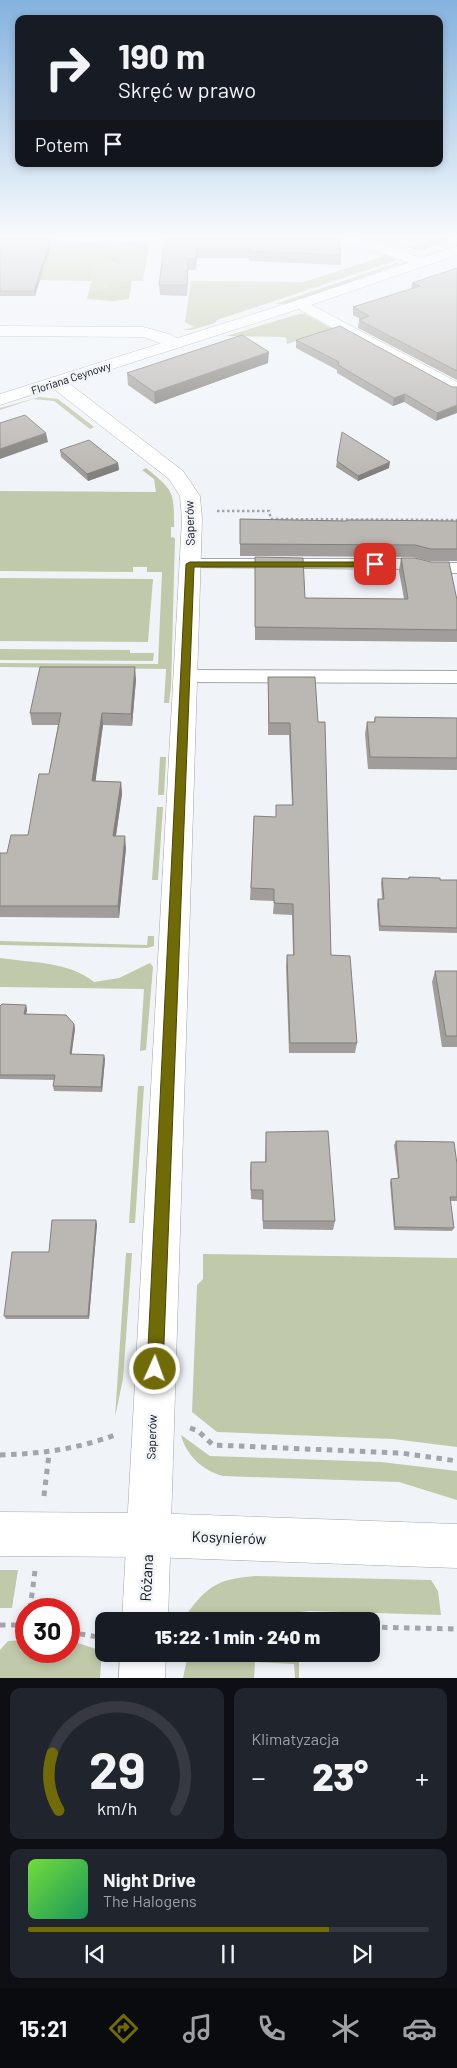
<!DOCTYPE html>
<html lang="pl">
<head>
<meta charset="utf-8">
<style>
  :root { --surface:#171b24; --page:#20242c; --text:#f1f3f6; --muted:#9ea1a6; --line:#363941; --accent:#706b07 }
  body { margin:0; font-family:Barlow,sans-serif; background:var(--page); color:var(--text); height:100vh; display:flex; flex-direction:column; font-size:19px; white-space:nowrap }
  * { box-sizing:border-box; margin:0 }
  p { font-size:16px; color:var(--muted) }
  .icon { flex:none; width:28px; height:28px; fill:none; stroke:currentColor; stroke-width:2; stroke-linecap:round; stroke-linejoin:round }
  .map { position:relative; height:1678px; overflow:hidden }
  .panel { display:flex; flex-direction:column; gap:10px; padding:10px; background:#0d0f14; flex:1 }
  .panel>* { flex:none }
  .top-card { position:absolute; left:15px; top:15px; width:428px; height:152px; border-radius:10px; box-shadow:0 2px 8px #0003; background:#171b24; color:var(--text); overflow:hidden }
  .speed { position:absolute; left:15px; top:1598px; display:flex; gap:10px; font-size:25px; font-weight:700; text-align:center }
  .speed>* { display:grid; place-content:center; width:65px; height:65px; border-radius:50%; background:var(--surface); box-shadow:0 2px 8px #0003; line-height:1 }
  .speed .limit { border:8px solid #d22; background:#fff; color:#111 }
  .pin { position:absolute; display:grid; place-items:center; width:42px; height:42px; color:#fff; margin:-21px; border-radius:10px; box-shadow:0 2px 8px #0006 }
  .me { position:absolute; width:55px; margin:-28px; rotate:2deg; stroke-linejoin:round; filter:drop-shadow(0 0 4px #0008) }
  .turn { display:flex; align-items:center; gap:18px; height:105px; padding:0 20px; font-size:22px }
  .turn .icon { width:65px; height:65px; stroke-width:2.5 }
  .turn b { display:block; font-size:35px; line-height:42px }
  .then { display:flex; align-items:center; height:48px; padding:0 20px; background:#0003; gap:10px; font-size:19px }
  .big { font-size:38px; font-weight:800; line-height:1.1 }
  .panel .card { flex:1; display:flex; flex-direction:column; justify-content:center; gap:8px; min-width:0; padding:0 18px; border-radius:10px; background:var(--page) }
  .panel .dial { align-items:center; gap:0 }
  .dial svg { height:130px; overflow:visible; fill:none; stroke:var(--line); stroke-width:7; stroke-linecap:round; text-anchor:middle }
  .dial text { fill:var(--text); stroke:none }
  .song { display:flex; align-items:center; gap:15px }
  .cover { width:60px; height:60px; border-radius:8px; background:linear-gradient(135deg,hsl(100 70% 55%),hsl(150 70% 35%)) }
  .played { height:5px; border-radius:2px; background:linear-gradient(90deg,var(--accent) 75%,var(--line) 75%) }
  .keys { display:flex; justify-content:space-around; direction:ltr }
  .heat { display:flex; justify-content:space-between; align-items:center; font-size:28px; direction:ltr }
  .panel .tiles { flex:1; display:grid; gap:10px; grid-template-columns:1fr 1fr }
  .card:last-child { grid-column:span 2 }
  .trip { position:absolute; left:95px; top:1612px; width:285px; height:50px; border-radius:10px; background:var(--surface); box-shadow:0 2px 8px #0003; font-weight:800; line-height:50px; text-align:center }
  .tabs { display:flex; height:80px; justify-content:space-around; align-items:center; background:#090b0e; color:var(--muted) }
  .tabs .icon { width:35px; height:35px }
  .tabs .on { color:var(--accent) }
  .tabs b { font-size:22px; color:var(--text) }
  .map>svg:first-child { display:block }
</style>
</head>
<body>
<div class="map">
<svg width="457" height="1678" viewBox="0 0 457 1678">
  <rect width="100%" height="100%" fill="#f0f4f9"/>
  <path fill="#fbe5d8" d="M 361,237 L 455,237 L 415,253 Z"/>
  <path fill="#c0c9a9" d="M 444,237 L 455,237 L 421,251 L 405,247 Z
    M 101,240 C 113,241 127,242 135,251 L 132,260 L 146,264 L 143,281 L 114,281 L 105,289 L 89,291 L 95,266 L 106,262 L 115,264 L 108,254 L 109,247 L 101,242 Z
    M 371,250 L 397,260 L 217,320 L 215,323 L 191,330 L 183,330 L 194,327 L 185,322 L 191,281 L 304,282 L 385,256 Z
    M 399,262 L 398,264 C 375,274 351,281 328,290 C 311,295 292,305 275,304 Z
    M 299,314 L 305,314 L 333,329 L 287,344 L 286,337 L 226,336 Z
    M 39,397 L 58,399 L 94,427 L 90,429 L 54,401 L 33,399 L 0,410 L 0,408 Z
    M 146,468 C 174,491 174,491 174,527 L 171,527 L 171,537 L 175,538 L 171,687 L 169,703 L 164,703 L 166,669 L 0,667 L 0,663 L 158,664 L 162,572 L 147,572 L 147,567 L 133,567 L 133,572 L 0,571 L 0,491 L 156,492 L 154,479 L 142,470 Z
    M 0,578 L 153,579 L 148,642 L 0,641 Z
    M 0,649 L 130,650 L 130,653 L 154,653 L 153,661 L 0,660 Z
    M 160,757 L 166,757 L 164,795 L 158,795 Z
    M 157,807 L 163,807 L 158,880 L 152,880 Z
    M 148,936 L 154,936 L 154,946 L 147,948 L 0,945 L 0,941 L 147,945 Z
    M 0,958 C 32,963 68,961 94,982 L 119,978 L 150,963 L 153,967 L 146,1050 L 140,1051 L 144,989 L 0,987 Z
    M 138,1086 L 144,1086 L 135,1223 L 129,1223 Z
    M 126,1253 L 132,1253 L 123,1379 L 115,1417 Z
    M 203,1254 L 457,1258 L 457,1447 L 393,1439 L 217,1432 L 192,1412 L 197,1285 L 203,1279 Z
    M 181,1435 L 210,1456 L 381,1462 L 457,1471 L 457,1500 L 399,1482 L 223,1476 C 203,1471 186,1455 181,1435 Z
    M 0,1570 L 18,1570 L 12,1608 L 0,1608 Z
    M 255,1576 L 431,1580 L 438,1591 L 441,1615 L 310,1611 L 236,1619 L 182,1621 C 205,1588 215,1579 255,1576 Z
    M 26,1640 L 26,1651 L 69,1651 L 69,1640 L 102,1651 L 100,1678 L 0,1678 L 0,1650 L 8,1641 Z
    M 188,1654 L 299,1654 L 299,1678 L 295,1678 L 294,1664 L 255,1662 L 254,1678 L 183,1678 Z"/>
  <path fill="#b9c59b" d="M 52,240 L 101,240 L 101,242 L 109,247 L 108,254 L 121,260 L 120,263 L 106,262 L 95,266 L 91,281 L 39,280 Z
    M 150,240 L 146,264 L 132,260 L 135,251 L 133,248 L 117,242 Z
    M 114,281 L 132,281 L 129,299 L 113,301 L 87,299 L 89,291 L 105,289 Z"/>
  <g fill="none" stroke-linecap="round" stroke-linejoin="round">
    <g stroke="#a3a7ab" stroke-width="2">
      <path id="service" d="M 190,559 L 413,559 L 429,563 L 457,563 L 457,573 L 429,573 L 413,569 L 185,567 L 182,564 L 185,561 Z
        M 185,670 L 457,671 L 457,683 L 185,682 L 179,680 L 176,676 L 179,672 Z"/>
    </g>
    <g stroke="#a3a7ab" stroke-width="1">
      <path id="minor" d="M 0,237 L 208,237 L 210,239 L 203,243 L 0,241 Z
        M 296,237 L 353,237 L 370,240 L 426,260 L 428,263 L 426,266 L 421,267 L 362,247 L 349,244 L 301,243 L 296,242 L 294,239 Z
        M 300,299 L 457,382 L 457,394 L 451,393 L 295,307 L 292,304 L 295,301 Z
        M 0,326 L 143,327 L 169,334 L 182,341 L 184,344 L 182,347 C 171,350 155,340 143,337 L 0,336 Z
        M 56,377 L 62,378 L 183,471 L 200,496 L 202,519 L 168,1621 L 122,1621 L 182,519 L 180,496 L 169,479 L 50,386 L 47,382 L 50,378 Z
        M 120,1654 L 166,1654 L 165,1678 L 119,1678 Z"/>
    </g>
    <g stroke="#a3a7ab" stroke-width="1">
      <path id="tertiary" d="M 457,246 L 457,255 L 305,307 L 0,405 L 0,394 L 295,301 Z"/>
    </g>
    <g stroke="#a3a7ab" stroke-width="1">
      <path id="secondary" d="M 0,1512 L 149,1513 L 457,1524 L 457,1568 L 149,1557 L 0,1556 Z"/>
    </g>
    <path stroke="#a2a5a9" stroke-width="2.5" stroke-dasharray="2.5 2.5" stroke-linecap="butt" d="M 217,511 L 269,511 L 271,519 L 457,520"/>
    <path stroke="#a2a5a9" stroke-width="5" stroke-dasharray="5.5 5.5" stroke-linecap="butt" d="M 190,1428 L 198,1431 L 213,1445 L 401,1453 L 457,1461
      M 0,1455 C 40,1454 77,1449 115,1435
      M 44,1496 L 49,1454
      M 30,1609 L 35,1571
      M 0,1625 L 26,1625
      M 371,1627 L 457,1629
      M 69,1632 L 104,1638"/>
    <use href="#service" fill="#fff" fill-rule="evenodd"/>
    <use href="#minor" fill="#fff" fill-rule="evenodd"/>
    <use href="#tertiary" fill="#fff" fill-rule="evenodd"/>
    <use href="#secondary" fill="#fff" fill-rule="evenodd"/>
  </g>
  <path fill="#a19d9a" d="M 165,237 L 341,255 L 341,265 L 249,261 L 249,258 L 197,258 L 196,270 L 188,270 L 187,296 L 160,295 L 159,285 Z
    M 51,238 L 51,244 L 35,296 L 0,296 L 0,239 Z
    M 457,268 L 457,380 L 358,328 L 359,320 L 360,319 L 353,315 L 353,307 L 411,289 L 412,283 Z
    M 296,340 L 452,387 L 436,421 L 404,402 L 393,406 L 337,373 L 337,370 L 296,348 Z
    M 268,363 L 155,404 L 128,385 L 127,373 Z
    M 60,450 L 118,463 L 119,470 L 88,481 L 61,457 Z
    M 337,461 L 389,468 L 358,481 L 336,467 Z
    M 240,519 L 347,521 L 457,521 L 457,561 L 429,561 L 413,557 L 240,556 Z
    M 255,557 L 305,598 L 404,599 L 399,571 L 401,558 L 457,600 L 457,642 L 255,640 Z
    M 268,677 L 315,677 L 331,955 L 357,1043 L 355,1053 L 289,1053 L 286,966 L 287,955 L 293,955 L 292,915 L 273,914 L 274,901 L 250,900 L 254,816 L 276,817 L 276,805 L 292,805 L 289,735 L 268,735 Z
    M 136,679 L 132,726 L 103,725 L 95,781 L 121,782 L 122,794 L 116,836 L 126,848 L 119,918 L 0,917 L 0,855 L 7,853 L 28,835 L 49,774 L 58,725 L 32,725 L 30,713 Z
    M 375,717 L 457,718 L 457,770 L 368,769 L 365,734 L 367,722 L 374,722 Z
    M 409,877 L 440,880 L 457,880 L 457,933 L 379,931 L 377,904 L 378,899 L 382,899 L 381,883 L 382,878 L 408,879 Z
    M 435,971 L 457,971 L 457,1047 L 442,1047 L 432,982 Z
    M 26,1005 L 27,1010 L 26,1014 L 74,1024 L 75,1029 L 71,1054 L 105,1059 L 102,1092 L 54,1091 L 53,1086 L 54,1080 L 0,1079 L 0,1006 Z
    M 266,1132 L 335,1221 L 333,1230 L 263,1229 L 262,1200 L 251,1199 L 250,1172 L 251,1162 L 265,1162 Z
    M 396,1141 L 457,1164 L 457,1201 L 450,1201 L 454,1228 L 452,1231 L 394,1230 L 390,1183 L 391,1179 L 398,1178 L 394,1145 Z
    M 97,1224 L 89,1319 L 6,1319 L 4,1316 Z"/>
  <path fill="#83807d" d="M 51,238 L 51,244 L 35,296 L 34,291 Z
    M 188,259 L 188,270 L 187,296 L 187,285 Z
    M 269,352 L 268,363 L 155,404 L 154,392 Z
    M 405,394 L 404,402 L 393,406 L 394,398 Z
    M 457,405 L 457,413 L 436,421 L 437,413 Z
    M 46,433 L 48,442 L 0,459 L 0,449 Z
    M 390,462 L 389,468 L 358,481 L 358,476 Z
    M 118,463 L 119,470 L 88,481 L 87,474 Z
    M 135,667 L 136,679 L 132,726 L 131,714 Z
    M 102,713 L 103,725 L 94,793 L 92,781 Z
    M 121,782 L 122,794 L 114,848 L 113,836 Z
    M 125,836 L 126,848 L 119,918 L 118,906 Z
    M 26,1005 L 27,1010 L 25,1019 L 24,1014 Z
    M 74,1024 L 75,1029 L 71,1059 L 70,1054 Z
    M 104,1055 L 105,1059 L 102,1092 L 101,1087 Z
    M 96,1220 L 97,1224 L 89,1319 L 88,1316 Z"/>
  <path fill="#bbb7b3" stroke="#83807d" d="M 165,237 L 339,237 L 341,255 L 249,251 L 249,248 L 197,248 L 196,259 L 188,259 L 187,285 L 159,285 Z
    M 51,238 L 34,291 L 0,291 L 0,239 Z
    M 457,268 L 457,371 L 359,320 L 369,316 L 353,307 L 420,286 L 412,283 Z
    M 340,326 L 452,387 L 457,387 L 457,405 L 437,413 L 405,394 L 394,398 L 338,365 L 339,362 L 296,340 Z
    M 242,335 L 269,352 L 154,392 L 127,373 Z
    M 25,415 L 46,433 L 0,449 L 0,423 Z
    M 342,432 L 390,462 L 358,476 L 337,461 Z
    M 89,440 L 118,463 L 87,474 L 60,450 Z
    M 240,519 L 347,521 L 348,520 L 457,521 L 457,549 L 431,549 L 415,545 L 240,544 Z
    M 255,557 L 303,558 L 305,598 L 408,599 L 401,558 L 415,558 L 431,562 L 449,562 L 457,600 L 457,630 L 255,627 Z
    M 40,667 L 135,667 L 131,714 L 102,713 L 92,781 L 121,782 L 113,836 L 125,836 L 118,906 L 0,906 L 0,853 L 7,853 L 11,835 L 28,835 L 39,774 L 49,774 L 61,713 L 30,713 Z
    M 268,677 L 315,677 L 318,722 L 325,722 L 331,955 L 350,956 L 357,1043 L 290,1043 L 287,955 L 294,955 L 293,904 L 274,903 L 274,889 L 251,888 L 254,816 L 276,817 L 276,805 L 293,805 L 290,723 L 269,723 Z
    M 375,717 L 457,718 L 457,758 L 370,757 L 367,722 L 375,722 Z
    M 409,877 L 440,878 L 440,880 L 457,880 L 457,928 L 380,926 L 378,899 L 384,899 L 382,878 L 409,879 Z
    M 435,971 L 457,971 L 457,1036 L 446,1036 Z
    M 2,1004 L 26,1005 L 24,1014 L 66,1015 L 74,1024 L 70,1054 L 104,1055 L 101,1087 L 53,1086 L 55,1075 L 0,1075 L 0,1006 Z
    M 328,1131 L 335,1221 L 263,1221 L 263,1190 L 251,1190 L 251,1162 L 266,1162 L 266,1132 Z
    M 396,1141 L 454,1142 L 457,1164 L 457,1197 L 450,1197 L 454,1228 L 395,1227 L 391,1179 L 399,1178 Z
    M 52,1220 L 96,1220 L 88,1316 L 4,1316 L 12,1252 L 49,1252 Z"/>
  <linearGradient id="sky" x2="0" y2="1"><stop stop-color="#84b2de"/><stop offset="0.5" stop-color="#f8fafc"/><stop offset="1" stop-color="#f8fafc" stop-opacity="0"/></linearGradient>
  <rect width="457" height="472" fill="url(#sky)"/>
  <path fill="#706b07" stroke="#494605" d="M 190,562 L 375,562 L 380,564 L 375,567 L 194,567 L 163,1369 L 161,1375 L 155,1377 L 149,1375 L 147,1369 L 186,564 Z"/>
  <g text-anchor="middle" stroke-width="5" stroke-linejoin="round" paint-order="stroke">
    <g font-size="11" fill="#0e0f11" stroke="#f0f4f9">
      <text transform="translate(71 378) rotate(-18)" y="4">Floriana Ceynowy</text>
    </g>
    <g font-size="12" fill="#0e0f11" stroke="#f0f4f9">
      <text transform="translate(190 523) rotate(-92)" y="4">Saperów</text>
      <text transform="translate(152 1437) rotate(-88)" y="4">Saperów</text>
    </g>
    <g font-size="15" fill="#0e0f11" stroke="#f0f4f9">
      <text transform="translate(229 1538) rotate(2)" y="5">Kosynierów</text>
      <text transform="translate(147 1578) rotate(-87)" y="5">Różana</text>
    </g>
  </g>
</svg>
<div class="speed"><div class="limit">30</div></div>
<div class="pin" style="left:375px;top:564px;background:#d93025"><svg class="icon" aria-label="arrive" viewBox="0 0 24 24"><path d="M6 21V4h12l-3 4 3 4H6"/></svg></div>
<svg class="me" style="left:155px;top:1369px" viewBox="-20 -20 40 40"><circle r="17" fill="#706b07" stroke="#fff" stroke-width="3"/><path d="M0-11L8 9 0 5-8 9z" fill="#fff"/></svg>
<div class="trip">15:22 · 1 min · 240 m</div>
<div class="top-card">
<div class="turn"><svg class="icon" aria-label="right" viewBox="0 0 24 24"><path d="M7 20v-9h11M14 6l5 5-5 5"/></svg><div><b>190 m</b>Skręć w prawo</div></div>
<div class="then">Potem<svg class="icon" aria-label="arrive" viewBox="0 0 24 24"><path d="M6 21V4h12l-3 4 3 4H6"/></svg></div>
</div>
</div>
<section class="panel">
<div class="tiles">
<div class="card dial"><svg viewBox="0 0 100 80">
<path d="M14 69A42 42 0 1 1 86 69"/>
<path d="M14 69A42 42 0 0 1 10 34" stroke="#706b07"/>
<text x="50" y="56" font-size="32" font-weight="700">29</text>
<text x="50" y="72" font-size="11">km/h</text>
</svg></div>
<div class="card"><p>Klimatyzacja</p>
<div class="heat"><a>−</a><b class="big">23°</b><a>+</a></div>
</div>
<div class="card">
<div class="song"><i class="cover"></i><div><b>Night Drive</b><p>The Halogens</p></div></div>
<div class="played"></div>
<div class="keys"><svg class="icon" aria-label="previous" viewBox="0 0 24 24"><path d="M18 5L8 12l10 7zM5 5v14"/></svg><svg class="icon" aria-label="pause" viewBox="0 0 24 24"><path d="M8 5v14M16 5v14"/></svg><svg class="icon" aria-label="next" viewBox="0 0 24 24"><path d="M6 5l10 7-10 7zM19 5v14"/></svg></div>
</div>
</div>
</section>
<nav class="tabs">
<b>15:21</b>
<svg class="icon on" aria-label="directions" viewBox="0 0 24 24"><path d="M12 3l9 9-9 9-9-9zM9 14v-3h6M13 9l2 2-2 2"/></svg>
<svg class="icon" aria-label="music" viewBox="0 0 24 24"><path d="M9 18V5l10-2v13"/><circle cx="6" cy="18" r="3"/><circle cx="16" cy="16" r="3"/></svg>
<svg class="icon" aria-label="phone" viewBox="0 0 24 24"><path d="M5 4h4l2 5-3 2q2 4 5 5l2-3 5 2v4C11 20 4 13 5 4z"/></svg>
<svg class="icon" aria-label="climate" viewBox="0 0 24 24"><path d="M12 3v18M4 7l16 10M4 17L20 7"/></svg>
<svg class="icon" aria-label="car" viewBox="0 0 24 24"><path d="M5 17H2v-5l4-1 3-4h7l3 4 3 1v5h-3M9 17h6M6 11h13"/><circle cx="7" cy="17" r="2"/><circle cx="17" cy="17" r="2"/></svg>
</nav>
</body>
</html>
